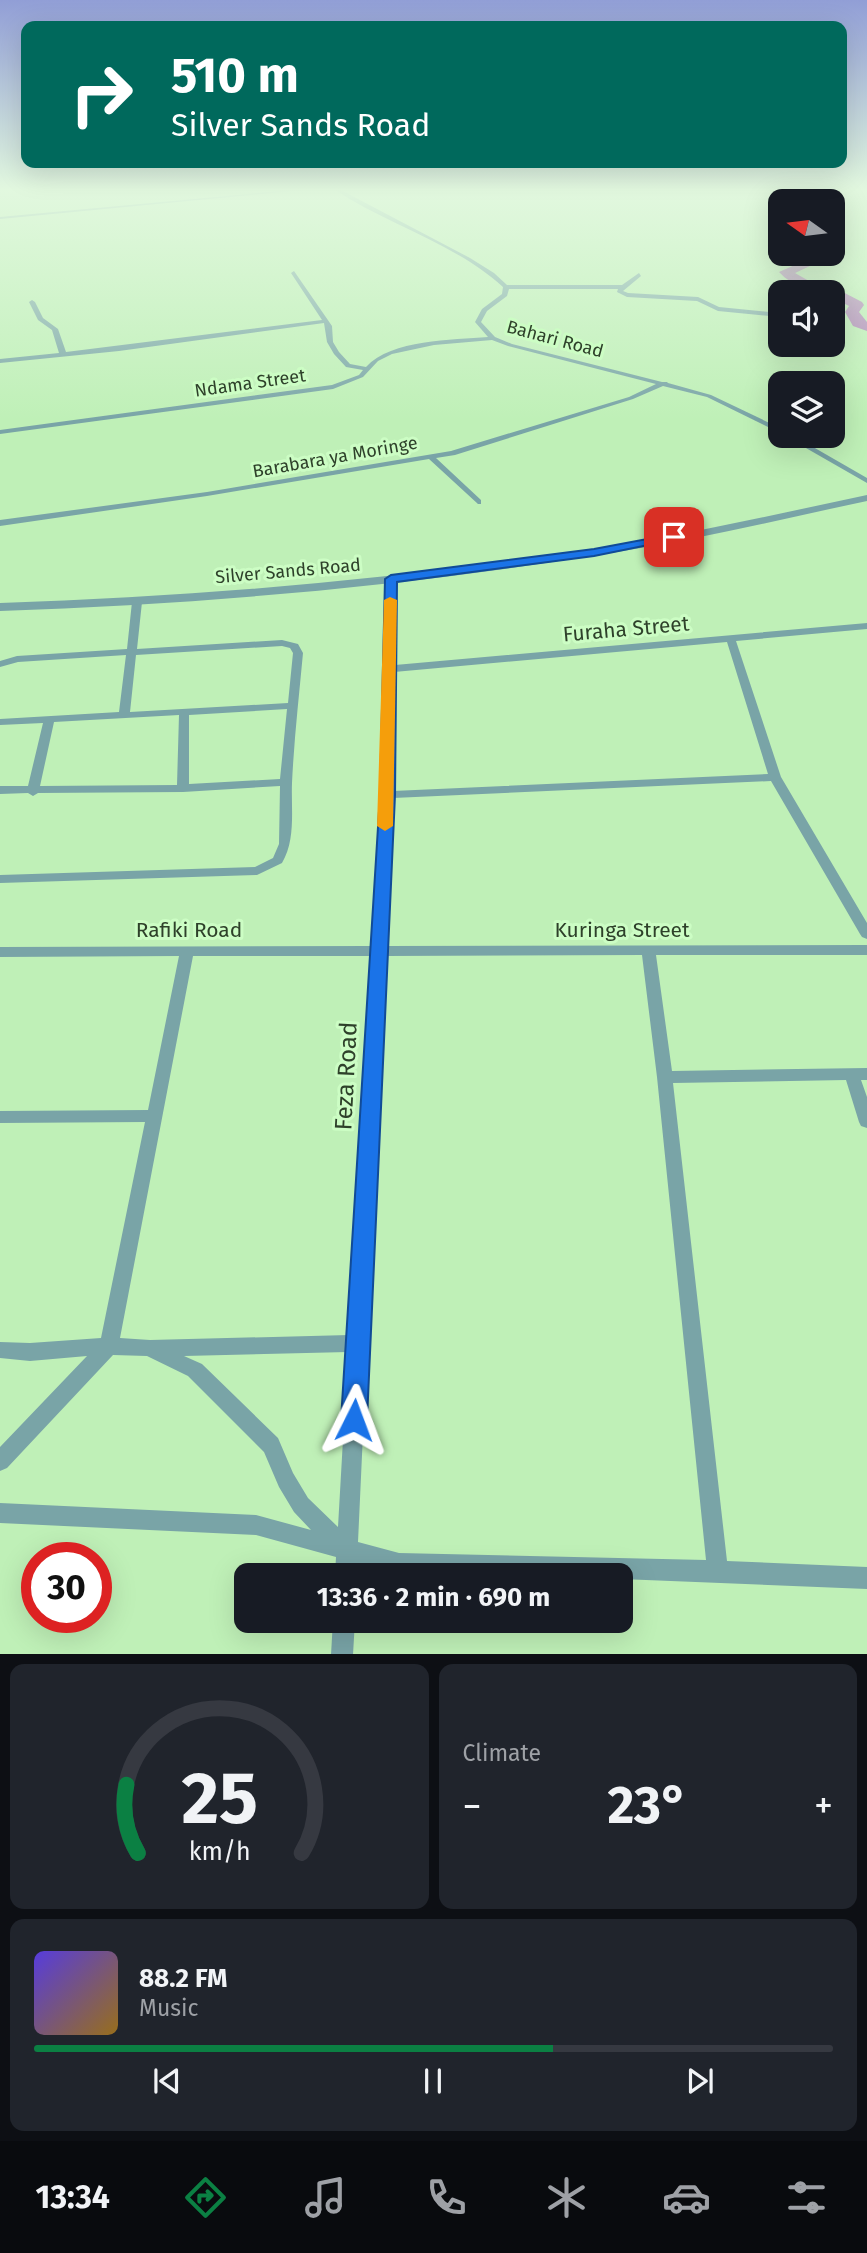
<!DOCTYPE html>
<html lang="en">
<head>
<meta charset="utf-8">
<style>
  :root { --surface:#171b24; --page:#20242c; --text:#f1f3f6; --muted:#9ea1a6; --line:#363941; --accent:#0b8043 }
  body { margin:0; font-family:"Fira Sans",sans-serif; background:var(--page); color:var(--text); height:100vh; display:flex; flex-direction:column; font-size:26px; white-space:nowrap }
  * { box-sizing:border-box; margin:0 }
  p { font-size:23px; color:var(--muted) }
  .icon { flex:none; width:38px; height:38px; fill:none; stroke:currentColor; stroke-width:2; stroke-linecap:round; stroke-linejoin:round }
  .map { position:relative; height:1654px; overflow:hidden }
  .panel { display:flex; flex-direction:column; gap:10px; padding:10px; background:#0d0f14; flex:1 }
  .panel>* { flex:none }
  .banner { position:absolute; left:21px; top:21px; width:826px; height:147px; border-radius:14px; box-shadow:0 7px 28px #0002; background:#00695c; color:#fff; overflow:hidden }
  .needle { width:46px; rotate:284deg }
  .buttons { position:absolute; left:768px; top:189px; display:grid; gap:14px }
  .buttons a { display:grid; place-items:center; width:77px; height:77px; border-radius:14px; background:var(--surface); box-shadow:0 7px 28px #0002; font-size:35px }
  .speed { position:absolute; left:21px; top:1542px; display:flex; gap:14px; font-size:35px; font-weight:700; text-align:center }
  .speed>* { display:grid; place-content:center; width:91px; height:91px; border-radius:50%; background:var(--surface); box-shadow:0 7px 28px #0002; line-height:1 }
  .speed .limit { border:10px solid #d22; background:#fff; color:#111 }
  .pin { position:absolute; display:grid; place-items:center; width:60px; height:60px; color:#fff; margin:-30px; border-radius:14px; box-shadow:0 4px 10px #0006 }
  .me { position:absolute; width:77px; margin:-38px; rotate:3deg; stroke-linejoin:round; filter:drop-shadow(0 0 5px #0008) }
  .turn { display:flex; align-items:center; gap:24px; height:147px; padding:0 35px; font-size:32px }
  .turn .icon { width:91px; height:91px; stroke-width:2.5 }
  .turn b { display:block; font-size:49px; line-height:60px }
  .big { font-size:52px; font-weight:700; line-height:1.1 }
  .panel .card { flex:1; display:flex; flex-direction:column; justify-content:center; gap:10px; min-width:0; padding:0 24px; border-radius:14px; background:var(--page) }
  .panel .dial { align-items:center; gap:0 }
  .dial svg { height:182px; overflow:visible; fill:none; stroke:var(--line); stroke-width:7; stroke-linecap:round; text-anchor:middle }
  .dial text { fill:var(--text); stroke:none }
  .song { display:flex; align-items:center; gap:21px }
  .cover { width:84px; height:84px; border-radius:10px; background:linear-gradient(135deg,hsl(250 70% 55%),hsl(40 70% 35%)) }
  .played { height:7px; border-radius:4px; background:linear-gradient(90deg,var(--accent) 65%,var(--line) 65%) }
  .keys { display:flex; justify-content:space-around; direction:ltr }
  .heat { display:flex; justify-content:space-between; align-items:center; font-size:38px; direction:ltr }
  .panel .tiles { flex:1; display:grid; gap:10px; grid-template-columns:1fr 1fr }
  .card:last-child { grid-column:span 2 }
  .trip { position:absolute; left:234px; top:1563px; width:399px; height:70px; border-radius:14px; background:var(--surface); box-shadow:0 7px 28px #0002; font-weight:700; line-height:70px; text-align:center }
  .menu { display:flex; height:112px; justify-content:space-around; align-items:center; background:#090b0e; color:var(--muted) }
  .menu .icon { width:49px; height:49px }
  .menu .current { color:var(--accent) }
  .menu b { font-size:32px; color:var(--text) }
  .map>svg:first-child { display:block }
</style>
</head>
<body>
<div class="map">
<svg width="867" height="1655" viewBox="0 0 867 1655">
  <rect width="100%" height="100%" fill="#bff0b7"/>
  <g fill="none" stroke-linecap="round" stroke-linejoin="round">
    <path fill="#b07eba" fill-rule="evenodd" d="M 807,189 L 817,189 L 815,195 L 810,197 L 810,201 L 800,201 L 799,195 Z
      M 811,254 L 824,254 L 827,258 L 795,273 L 809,281 L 837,289 L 862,302 L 864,305 L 859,312 L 867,322 L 867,331 L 853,326 L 845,312 L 849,306 L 833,298 L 833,292 C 812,292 793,287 779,272 L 813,257 Z"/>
    <path fill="#79a4a7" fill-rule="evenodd" d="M 301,189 L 313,189 L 0,219 L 0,217 Z
      M 334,189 L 339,189 L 470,258 L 494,273 L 507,285 L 622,285 L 639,273 L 641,276 L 623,291 L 628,293 L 698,297 L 719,307 L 780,313 L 780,317 L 718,311 L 697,301 L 627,297 L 617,292 L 618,289 L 509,289 L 507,296 L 487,311 L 481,322 L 495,337 L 512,344 L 662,382 L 667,382 L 668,383 L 711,395 L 780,428 L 780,433 L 707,397 L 663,386 L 633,399 L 455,455 L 436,458 L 481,500 L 481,504 L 478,504 L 429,459 L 207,496 L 0,526 L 0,520 L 207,492 L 451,451 L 629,397 L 656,384 L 508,346 L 492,340 L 434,345 L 392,354 L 378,361 L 363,377 L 333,389 L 0,434 L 0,430 L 332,385 L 359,375 L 363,370 L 346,367 L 334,354 L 327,342 L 324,323 L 119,351 L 0,363 L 0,359 L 59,353 L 52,330 L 38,320 L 29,302 L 32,300 L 35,302 L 43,318 L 58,329 L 66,352 L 322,320 L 291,273 L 294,271 L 332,326 L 333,342 L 339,352 L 350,364 L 366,367 C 392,339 452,340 488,337 L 475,322 L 482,309 L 502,294 L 503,287 C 455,243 387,225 334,189 Z
      M 785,436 L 794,436 L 867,478 L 867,483 Z
      M 391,576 L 396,579 L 395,665 L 867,623 L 867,629 L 736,641 L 781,777 L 867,923 L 867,939 L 862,937 L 860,934 L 771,781 L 393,798 L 386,946 L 867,945 L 867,955 L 656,955 L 672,1071 L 867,1068 L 867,1080 L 861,1080 L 867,1097 L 867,1128 L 861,1126 L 859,1122 L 846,1080 L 673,1083 L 727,1561 L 867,1567 L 867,1589 L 621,1579 L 621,1575 L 399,1575 L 357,1563 L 357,1575 L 335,1575 L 336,1557 L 256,1535 L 0,1523 L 0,1503 L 256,1515 L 311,1530 L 294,1512 L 279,1487 L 264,1452 L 188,1376 L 147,1356 L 113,1355 L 7,1468 L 0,1471 L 0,1447 L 87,1356 L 30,1361 L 0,1358 L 0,1342 L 30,1343 L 101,1338 L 145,1122 L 0,1123 L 0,1111 L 148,1110 L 179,956 L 0,957 L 0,947 L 372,946 L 381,795 L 386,579 ZM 727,642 L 768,774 L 393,791 L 394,672 ZM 642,955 L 657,1077 L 706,1560 L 399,1553 L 358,1542 L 385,956 ZM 193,956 L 372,956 L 349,1335 L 150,1340 L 120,1338 ZM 348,1352 L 338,1527 L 308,1498 L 293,1473 L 278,1438 L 202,1364 L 184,1356 Z
      M 137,599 L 142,602 L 137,649 L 282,640 L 298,644 L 303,653 C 299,696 294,740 292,783 C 291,810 296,839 282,863 L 257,875 L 0,883 L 0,875 L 255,867 L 273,858 L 279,844 L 280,786 L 183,792 L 38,793 L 33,796 L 28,793 L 0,794 L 0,786 L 28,786 L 43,723 L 0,725 L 0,719 L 119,712 L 126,655 L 18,662 L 0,667 L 0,661 L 17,656 L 127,649 L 132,602 ZM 282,646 L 290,648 L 293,653 L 288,703 L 130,712 L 136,655 ZM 287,709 L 280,779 L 189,784 L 189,715 ZM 179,715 L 177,785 L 40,786 L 54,722 Z
      M 333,1620 L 355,1620 L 353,1655 L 331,1655 Z"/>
    <path fill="#79a4a7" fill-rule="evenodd" d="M 867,495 L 867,501 C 786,518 705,538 623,551 C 417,585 209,604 0,611 L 0,603 C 209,596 417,578 623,544 C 705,531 786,512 867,495 Z"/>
  </g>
  <linearGradient id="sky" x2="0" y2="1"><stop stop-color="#919ed6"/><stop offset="0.45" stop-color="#e2f8df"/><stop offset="1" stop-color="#e2f8df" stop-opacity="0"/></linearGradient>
  <rect width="867" height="420" fill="url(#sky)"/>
  <path fill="#1a73e8" stroke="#114b97" stroke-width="2" d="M 674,534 L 678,535 L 678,539 L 594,556 L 397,582 L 395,795 L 367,1420 L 363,1429 L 354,1432 L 345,1429 L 341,1420 L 380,795 L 385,579 L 391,575 L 594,549 Z"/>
  <path fill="#f59e0b" d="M 390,597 L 397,600 L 393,826 L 385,831 L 377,826 L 384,600 Z"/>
  <g text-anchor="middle" stroke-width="6" stroke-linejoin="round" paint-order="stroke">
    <g font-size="18" fill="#2e412a" stroke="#ccfdc4">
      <text transform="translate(555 339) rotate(15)" y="6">Bahari Road</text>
      <text transform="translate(250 383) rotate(-8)" y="6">Ndama Street</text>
      <text transform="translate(335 457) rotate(-10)" y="6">Barabara ya Moringe</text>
      <text transform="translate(288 571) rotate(-5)" y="6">Silver Sands Road</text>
    </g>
    <g font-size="21" fill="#2e412a" stroke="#ccfdc4">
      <text transform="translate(626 629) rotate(-5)" y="7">Furaha Street</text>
      <text x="189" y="937">Rafiki Road</text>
      <text x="622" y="937">Kuringa Street</text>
    </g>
    <g font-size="24" fill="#2e412a" stroke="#ccfdc4">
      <text transform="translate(346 1076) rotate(-87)" y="8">Feza Road</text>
    </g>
  </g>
</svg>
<div class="buttons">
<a><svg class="needle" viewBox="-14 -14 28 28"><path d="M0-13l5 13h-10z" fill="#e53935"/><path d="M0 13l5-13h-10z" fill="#9ea1a6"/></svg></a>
<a><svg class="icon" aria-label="sound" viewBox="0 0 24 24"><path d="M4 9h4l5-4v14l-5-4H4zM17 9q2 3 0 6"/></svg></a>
<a><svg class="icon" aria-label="layers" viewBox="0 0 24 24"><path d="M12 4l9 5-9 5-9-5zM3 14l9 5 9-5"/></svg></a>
</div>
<div class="speed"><div class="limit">30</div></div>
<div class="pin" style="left:674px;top:537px;background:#d93025"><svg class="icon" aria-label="arrive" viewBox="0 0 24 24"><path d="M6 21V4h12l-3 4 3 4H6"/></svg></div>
<svg class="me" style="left:354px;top:1420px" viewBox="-20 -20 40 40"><path d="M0-17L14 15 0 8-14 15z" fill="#1a73e8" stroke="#fff" stroke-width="4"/></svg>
<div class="trip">13:36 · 2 min · 690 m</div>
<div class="banner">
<div class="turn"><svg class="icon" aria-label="right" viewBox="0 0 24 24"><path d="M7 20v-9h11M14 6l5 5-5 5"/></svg><div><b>510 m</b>Silver Sands Road</div></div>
</div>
</div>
<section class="panel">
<div class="tiles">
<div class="card dial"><svg viewBox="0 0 100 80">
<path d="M14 69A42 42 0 1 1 86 69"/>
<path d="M14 69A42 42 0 0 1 9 39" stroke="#0b8043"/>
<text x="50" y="56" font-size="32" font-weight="700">25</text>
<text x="50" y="72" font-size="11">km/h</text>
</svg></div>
<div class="card"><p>Climate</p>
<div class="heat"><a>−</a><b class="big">23°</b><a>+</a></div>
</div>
<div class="card">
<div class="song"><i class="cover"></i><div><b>88.2 FM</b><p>Music</p></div></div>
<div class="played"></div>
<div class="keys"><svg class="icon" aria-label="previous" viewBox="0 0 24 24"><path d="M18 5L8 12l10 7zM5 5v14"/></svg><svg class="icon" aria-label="pause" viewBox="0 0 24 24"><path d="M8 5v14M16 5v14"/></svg><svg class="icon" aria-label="next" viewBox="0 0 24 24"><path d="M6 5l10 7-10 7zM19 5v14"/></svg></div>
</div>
</div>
</section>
<nav class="menu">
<b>13:34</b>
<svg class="icon current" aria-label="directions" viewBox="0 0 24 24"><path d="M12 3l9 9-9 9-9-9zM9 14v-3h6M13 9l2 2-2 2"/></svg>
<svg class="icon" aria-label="music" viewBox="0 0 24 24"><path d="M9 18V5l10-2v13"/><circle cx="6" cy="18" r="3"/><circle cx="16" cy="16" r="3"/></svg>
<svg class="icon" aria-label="phone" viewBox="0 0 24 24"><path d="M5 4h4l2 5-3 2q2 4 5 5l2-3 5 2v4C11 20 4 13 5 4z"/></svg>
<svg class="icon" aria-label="climate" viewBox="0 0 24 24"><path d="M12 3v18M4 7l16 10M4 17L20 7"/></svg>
<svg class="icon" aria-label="car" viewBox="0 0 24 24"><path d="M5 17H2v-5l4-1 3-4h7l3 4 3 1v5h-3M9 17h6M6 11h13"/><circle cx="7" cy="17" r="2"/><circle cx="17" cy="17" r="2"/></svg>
<svg class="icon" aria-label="filters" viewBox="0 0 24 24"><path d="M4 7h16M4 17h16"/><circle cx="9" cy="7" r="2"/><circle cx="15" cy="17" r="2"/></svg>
</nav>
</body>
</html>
